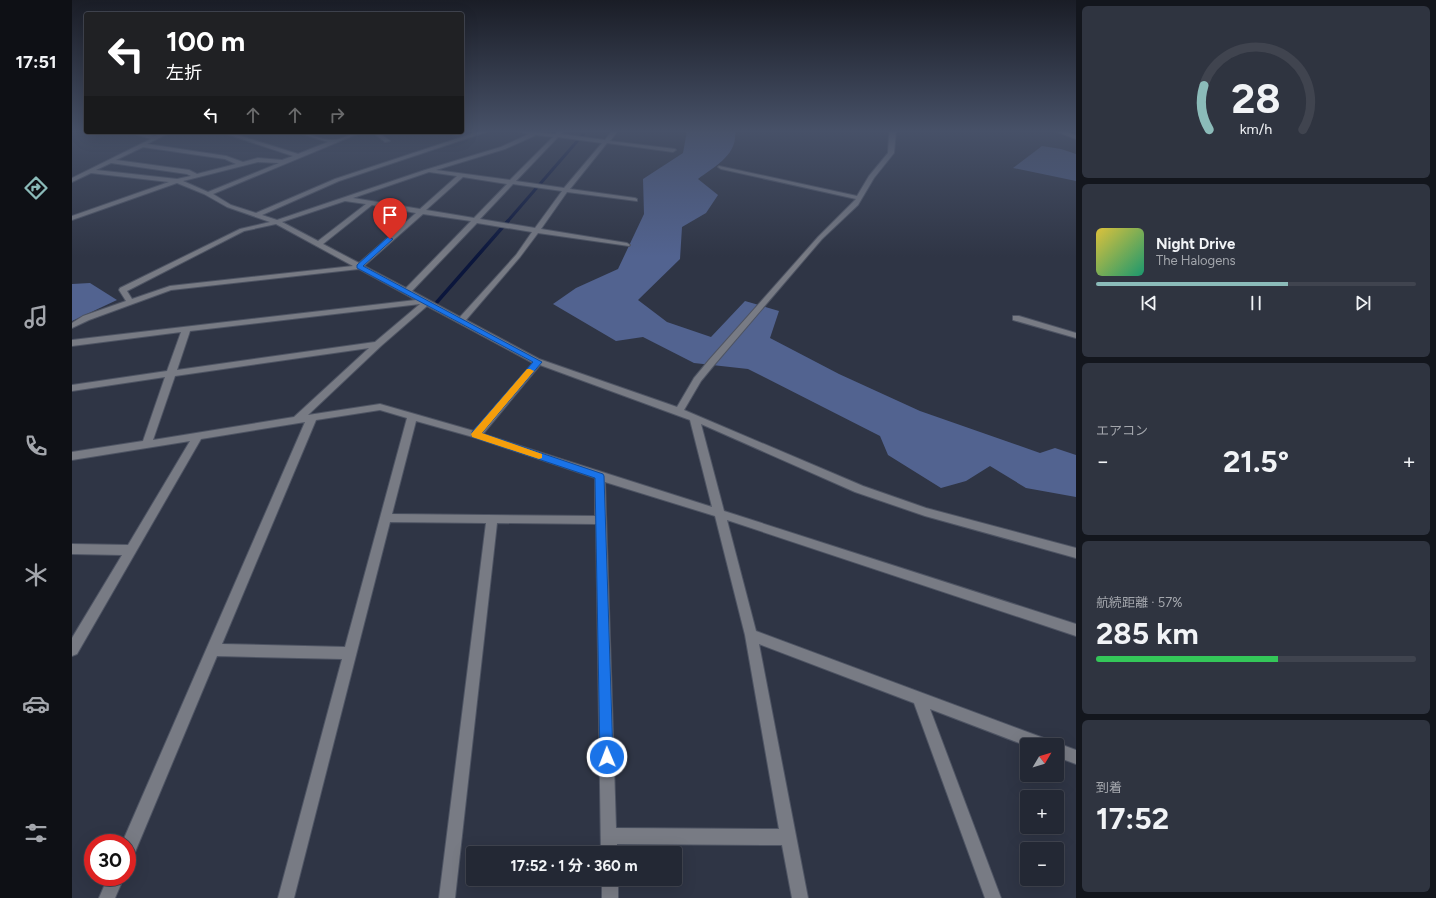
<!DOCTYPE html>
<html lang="ja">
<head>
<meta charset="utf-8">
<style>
  :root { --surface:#232834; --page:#2f3440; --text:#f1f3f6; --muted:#a3a6ac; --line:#40444f; --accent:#8bbbb9 }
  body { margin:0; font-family:Figtree,"Noto Sans JP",sans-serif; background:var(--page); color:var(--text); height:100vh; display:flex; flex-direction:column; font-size:15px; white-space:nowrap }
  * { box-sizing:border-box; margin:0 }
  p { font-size:13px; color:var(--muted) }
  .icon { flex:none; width:22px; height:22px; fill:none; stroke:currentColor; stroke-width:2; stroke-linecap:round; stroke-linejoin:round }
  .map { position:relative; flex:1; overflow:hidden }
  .drawer { display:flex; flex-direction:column; gap:6px; padding:6px; background:#13161d; width:360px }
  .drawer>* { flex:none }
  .guide { position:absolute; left:12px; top:12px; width:380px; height:122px; border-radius:4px; box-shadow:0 4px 16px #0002,0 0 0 1px var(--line); background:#202124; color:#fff; overflow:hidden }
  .needle { width:26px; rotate:52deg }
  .buttons { position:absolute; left:948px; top:738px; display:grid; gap:8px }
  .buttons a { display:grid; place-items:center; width:44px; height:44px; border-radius:4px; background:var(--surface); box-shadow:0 4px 16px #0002,0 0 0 1px var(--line); font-size:20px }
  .speed { position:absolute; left:12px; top:834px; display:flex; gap:8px; font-size:20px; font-weight:700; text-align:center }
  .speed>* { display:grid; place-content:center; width:52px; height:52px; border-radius:50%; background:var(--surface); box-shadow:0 4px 16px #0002,0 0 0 1px var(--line); line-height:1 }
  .speed .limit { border:6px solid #d22; background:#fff; color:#111 }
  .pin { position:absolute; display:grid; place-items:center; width:34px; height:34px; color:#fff; margin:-41px -17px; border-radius:50% 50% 50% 0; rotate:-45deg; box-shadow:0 0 4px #0007 }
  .pin .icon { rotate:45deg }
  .me { position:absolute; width:44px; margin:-22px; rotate:359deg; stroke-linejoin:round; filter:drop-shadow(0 0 3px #0008) }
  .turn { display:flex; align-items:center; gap:14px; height:84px; padding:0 16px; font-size:18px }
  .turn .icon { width:52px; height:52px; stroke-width:2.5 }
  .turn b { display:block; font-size:28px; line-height:34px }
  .lanes { display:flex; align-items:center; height:38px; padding:0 16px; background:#0003; justify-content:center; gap:20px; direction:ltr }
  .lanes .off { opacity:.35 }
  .big { font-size:30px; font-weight:700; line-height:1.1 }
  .drawer .card { flex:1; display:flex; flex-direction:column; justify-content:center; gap:6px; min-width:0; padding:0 14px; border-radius:6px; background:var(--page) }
  .drawer .dial { align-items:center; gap:0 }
  .dial svg { height:104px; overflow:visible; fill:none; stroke:var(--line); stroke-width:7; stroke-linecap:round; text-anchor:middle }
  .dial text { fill:var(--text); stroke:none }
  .song { display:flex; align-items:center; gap:12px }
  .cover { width:48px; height:48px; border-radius:6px; background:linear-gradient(135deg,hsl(50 70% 55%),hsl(160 70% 35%)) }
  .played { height:4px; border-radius:2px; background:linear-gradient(90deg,var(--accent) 60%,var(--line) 60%) }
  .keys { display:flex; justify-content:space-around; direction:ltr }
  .heat { display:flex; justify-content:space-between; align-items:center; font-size:22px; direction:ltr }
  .charge { height:6px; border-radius:3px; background:linear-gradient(90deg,#34c759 57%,var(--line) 0) }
  .trip { position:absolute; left:394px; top:846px; width:216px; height:40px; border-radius:4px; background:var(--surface); box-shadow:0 4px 16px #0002,0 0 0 1px var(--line); font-weight:700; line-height:40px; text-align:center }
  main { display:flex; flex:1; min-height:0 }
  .tabs { display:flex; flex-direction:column; width:72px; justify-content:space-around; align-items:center; background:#0e1015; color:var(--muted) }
  .tabs .icon { width:28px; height:28px }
  .tabs .selected { color:var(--accent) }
  .tabs b { font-size:18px; color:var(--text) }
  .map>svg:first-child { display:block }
</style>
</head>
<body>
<main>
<nav class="tabs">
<b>17:51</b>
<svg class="icon selected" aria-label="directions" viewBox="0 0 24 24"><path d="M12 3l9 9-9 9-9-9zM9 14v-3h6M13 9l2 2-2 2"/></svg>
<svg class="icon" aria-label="music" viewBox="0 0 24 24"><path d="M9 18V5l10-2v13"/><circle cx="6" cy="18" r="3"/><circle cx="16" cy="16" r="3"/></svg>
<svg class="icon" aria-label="phone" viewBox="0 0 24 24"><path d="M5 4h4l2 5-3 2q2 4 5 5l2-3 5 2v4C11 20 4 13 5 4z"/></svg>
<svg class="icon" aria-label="climate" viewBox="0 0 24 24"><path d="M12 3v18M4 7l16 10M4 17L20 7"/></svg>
<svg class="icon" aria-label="car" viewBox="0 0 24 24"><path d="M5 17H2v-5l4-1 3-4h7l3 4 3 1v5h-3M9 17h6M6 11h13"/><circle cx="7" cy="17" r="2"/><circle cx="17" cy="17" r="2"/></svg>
<svg class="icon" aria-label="filters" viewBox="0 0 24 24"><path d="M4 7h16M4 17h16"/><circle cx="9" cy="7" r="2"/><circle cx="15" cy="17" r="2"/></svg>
</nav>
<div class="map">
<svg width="1004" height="898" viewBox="0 0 1004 898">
  <rect width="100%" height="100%" fill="#2f3545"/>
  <path fill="#4c5b81" d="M 970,146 L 989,149 L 1004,154 L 1004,181 L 941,168 Z"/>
  <path fill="#526390" d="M 615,131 L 663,131 C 666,155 642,167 626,179 L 646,195 L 634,213 L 610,227 L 608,259 L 566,300 L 595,322 L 639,337 L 673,301 L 707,311 L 698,338 L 767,374 L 848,411 L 968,453 L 983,448 L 1004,455 L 1004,497 L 954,488 L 918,466 L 894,481 L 869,488 L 816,455 L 808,436 L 676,369 L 622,363 L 571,337 L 544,341 L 481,304 L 504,288 L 546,269 L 572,214 L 571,179 L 611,153 Z
    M 18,283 L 45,300 L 0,321 L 0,284 Z"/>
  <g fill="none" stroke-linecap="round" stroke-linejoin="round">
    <path stroke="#0b163c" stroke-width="3" d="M 435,222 L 514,131"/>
    <path stroke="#0b163c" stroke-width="3.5" d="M 365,302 L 436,221"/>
    <g stroke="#4e5463" stroke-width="2">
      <path id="minor" d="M 408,131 L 417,131 L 267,181 L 190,215 L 205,220 L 353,170 L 429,147 L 457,134 L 445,131 L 483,134 L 486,131 L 492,131 L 489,134 L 533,140 L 540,131 L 546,131 L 538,141 L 603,149 L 604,150 L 601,152 L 535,143 L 498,189 L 563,198 L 565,199 L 565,201 L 495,192 L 469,229 L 555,243 L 558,245 L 557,246 L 466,233 L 448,257 L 394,320 L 467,359 L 605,407 L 622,378 L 637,360 L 746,237 L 784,199 L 649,169 L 646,167 L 647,166 L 785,196 L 797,176 L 816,153 L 817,134 L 818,131 L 824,131 L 822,153 L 802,178 L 786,205 L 750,239 L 643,364 L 629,381 L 612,410 L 791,486 L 854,508 L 1004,548 L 1004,558 L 853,516 L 783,492 L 629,424 L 652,511 L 1004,624 L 1004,636 L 655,520 L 684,631 L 977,740 L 979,745 L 955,746 L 858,709 L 929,898 L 913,898 L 842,703 L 687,644 L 736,898 L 720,898 L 710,845 L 545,844 L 545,853 L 529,853 L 524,524 L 425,523 L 383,898 L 367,898 L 414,523 L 318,522 L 222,898 L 206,898 L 270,659 L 145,656 L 61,857 L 55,859 L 55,843 L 50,843 L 233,422 L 129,439 L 5,654 L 0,656 L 0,638 L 50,555 L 0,554 L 0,544 L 56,545 L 118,441 L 0,460 L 0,452 L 71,441 L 93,377 L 0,391 L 0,385 L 95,371 L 109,332 L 0,346 L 0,340 L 344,300 L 287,269 L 99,290 L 17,320 L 0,328 L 0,323 L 11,316 L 54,301 L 47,290 L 48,288 L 168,229 L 198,222 L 155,207 L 132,194 L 105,183 L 0,220 L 0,216 L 97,182 L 19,173 L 0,182 L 0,178 L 79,139 L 56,132 L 65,132 L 83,136 L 92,132 L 99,132 L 75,144 L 154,156 L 171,162 L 186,158 L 210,160 L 221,156 L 148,132 L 156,132 L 226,154 L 256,142 L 223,132 C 236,132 247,140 260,140 C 269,141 279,132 290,132 L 141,194 L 159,205 L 184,213 L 263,179 ZM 464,135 L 481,137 L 438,180 L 364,170 L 433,149 ZM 486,137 L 530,143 L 492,188 L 444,181 ZM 71,147 L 153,159 L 164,164 L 125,174 L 117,170 L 44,160 ZM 186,162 L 207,163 L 136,192 L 111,181 ZM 39,163 L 115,174 L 119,176 L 105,179 L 24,170 ZM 357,172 L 385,176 L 348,209 L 281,198 ZM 391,177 L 435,184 L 402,218 L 354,210 ZM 441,184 L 490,191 L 463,228 L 408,219 ZM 273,201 L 294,204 L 246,241 L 210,222 ZM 300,205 L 344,213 L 287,263 L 251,244 ZM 351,214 L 399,221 L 334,288 L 292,266 ZM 405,223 L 460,232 L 444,255 L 388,317 L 340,291 ZM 204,224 L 281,266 L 98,286 L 60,299 L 55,291 L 172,231 ZM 348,304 L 303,342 L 105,370 L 118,331 ZM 355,306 L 461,363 L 402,431 L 308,404 L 236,415 L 309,346 ZM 297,348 L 222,417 L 81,440 L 103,376 ZM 468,365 L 618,420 L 640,507 L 411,434 ZM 308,410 L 335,418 L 273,647 L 150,644 L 244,420 ZM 344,421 L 401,437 L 523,478 L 523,516 L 320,514 ZM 533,482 L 643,516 L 673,635 L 707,829 L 544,828 Z
        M 982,131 L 991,131 L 1004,135 L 1004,139 Z
        M 300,132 L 306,132 L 318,141 L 313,142 Z
        M 941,316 L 947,316 L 1004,333 L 1004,338 L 941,320 Z
        M 985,743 L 1004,750 L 1004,764 L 985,757 L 985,745 L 980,745 Z
        M 36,877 L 52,877 L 43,898 L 27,898 Z
        M 530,879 L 546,879 L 546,898 L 530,898 Z"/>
    </g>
    <use href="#minor" fill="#787b84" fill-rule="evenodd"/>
  </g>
  <linearGradient id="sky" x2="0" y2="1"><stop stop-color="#1a1d26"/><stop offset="0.51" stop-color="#475168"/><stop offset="1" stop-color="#475168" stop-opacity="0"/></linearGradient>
  <rect width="1004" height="257" fill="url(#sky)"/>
  <path fill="#1a73e8" stroke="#114b97" d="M 316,237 L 321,239 L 291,266 L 470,362 L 410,433 L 531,474 L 532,476 L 541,757 L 539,762 L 535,764 L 530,762 L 528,757 L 523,478 L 400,437 L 400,432 L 461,362 L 285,268 L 285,265 Z"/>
  <path fill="#f59e0b" d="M 455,369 L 458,369 L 462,371 L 410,433 L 470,454 L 470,458 L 467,459 L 400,437 L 399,434 Z"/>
</svg>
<div class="buttons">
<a><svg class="needle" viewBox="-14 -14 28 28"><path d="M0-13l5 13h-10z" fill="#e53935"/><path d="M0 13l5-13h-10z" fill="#a3a6ac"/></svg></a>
<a>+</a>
<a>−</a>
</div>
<div class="speed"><div class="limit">30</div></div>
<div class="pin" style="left:318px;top:239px;background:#d93025"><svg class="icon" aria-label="arrive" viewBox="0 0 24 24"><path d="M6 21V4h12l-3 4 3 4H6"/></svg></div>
<svg class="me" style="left:535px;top:757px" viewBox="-20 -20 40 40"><circle r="17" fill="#1a73e8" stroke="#fff" stroke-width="3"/><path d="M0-11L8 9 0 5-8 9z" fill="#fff"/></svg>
<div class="trip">17:52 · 1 分 · 360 m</div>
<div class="guide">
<div class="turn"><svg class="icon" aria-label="left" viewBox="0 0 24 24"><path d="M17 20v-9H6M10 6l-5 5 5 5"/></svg><div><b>100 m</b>左折</div></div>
<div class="lanes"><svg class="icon" aria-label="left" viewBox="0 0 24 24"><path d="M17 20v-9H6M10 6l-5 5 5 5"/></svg><svg class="icon off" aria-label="ahead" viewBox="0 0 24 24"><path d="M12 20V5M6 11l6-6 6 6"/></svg><svg class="icon off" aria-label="ahead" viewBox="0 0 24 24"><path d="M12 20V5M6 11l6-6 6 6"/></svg><svg class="icon off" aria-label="right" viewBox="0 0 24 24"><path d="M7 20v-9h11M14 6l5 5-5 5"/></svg></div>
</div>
</div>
<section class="drawer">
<div class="card dial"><svg viewBox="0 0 100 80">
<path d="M14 69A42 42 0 1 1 86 69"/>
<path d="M14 69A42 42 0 0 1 10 35" stroke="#8bbbb9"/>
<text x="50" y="56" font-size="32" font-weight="700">28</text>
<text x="50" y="72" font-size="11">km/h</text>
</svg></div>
<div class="card">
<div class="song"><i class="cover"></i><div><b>Night Drive</b><p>The Halogens</p></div></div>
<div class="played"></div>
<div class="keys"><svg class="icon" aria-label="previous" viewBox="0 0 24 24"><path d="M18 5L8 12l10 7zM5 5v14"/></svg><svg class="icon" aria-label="pause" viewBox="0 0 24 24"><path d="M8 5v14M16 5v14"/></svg><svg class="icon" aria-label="next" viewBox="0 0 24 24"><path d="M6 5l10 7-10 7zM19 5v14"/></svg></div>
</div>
<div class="card"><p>エアコン</p>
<div class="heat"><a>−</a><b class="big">21.5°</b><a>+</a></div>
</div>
<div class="card"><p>航続距離 · 57%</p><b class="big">285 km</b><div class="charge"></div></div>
<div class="card"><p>到着</p><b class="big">17:52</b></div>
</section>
</main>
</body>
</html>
